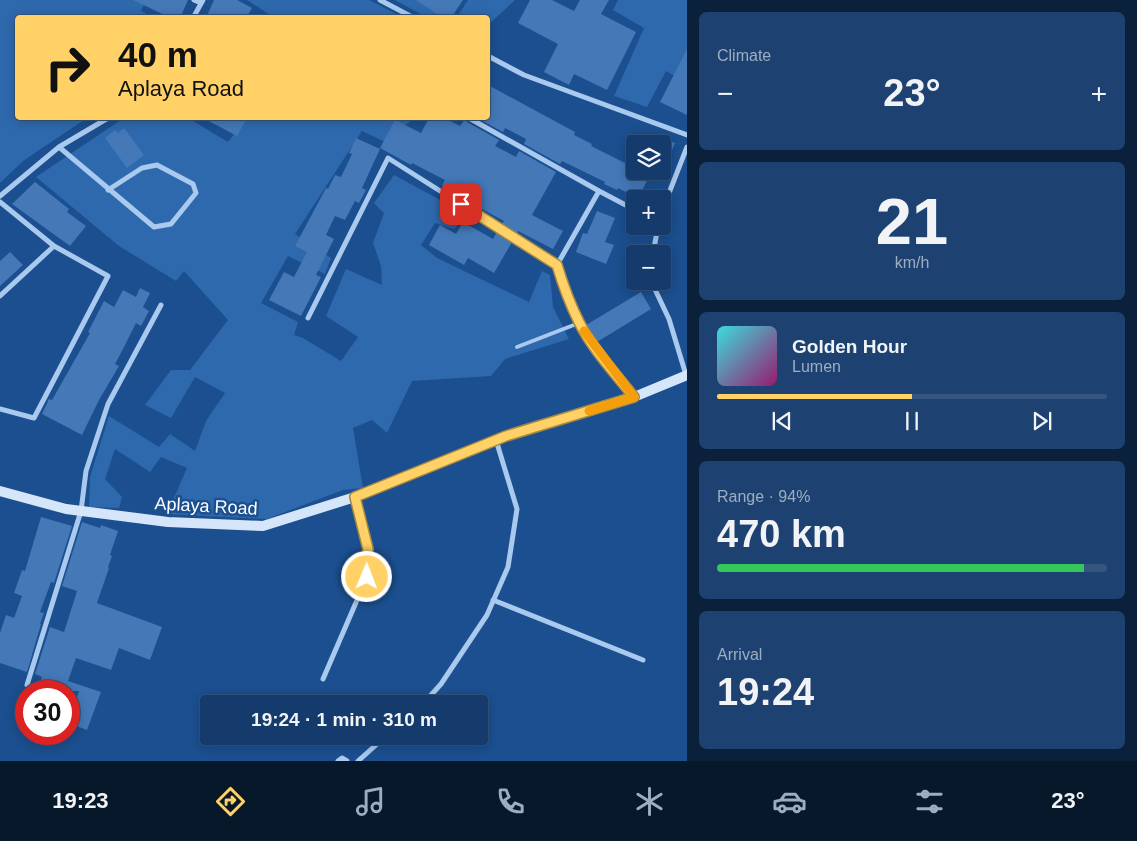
<!DOCTYPE html>
<html lang="en">
<head>
<meta charset="utf-8">
<style>
  :root { --surface:#143b6b; --page:#1d4271; --text:#f1f3f6; --muted:#9dadc1; --line:#33557e; --accent:#ffd166 }
  body { margin:0; font-family:Helvetica,sans-serif; background:var(--page); color:var(--text); height:100vh; display:flex; flex-direction:column; font-size:19px; white-space:nowrap }
  * { box-sizing:border-box; margin:0 }
  p { font-size:16px; color:var(--muted) }
  .icon { flex:none; width:28px; height:28px; fill:none; stroke:currentColor; stroke-width:2; stroke-linecap:round; stroke-linejoin:round }
  .map { position:relative; flex:1; overflow:hidden }
  .sheet { display:flex; flex-direction:column; gap:12px; padding:12px; background:#0b203b; width:450px }
  .sheet>* { flex:none }
  .hud { position:absolute; left:15px; top:15px; width:475px; height:105px; border-radius:5px; box-shadow:0 2px 12px #0003,0 0 0 1px var(--line); background:#ffd166; color:#111; overflow:hidden }
  .tools { position:absolute; left:626px; top:135px; display:grid; gap:10px }
  .tools a { display:grid; place-items:center; width:45px; height:45px; border-radius:5px; background:var(--surface); box-shadow:0 2px 12px #0003,0 0 0 1px var(--line); font-size:25px }
  .speed { position:absolute; left:15px; top:680px; display:flex; gap:10px; font-size:25px; font-weight:700; text-align:center }
  .speed>* { display:grid; place-content:center; width:65px; height:65px; border-radius:50%; background:var(--surface); box-shadow:0 2px 12px #0003,0 0 0 1px var(--line); line-height:1 }
  .speed .limit { border:8px solid #d22; background:#fff; color:#111 }
  .pin { position:absolute; display:grid; place-items:center; width:42px; height:42px; color:#fff; margin:-21px; border-radius:10px; box-shadow:0 2px 8px #0006 }
  .me { position:absolute; width:55px; margin:-28px; rotate:1deg; stroke-linejoin:round; filter:drop-shadow(0 0 4px #0008) }
  .turn { display:flex; align-items:center; gap:18px; height:105px; padding:0 20px; font-size:22px }
  .turn .icon { width:65px; height:65px; stroke-width:2.5 }
  .turn b { display:block; font-size:35px; line-height:42px }
  .big { font-size:38px; font-weight:700; line-height:1.1 }
  .sheet .card { flex:1; display:flex; flex-direction:column; justify-content:center; gap:8px; min-width:0; padding:0 18px; border-radius:8px; background:var(--page) }
  .sheet .dial { align-items:center; gap:0 }
  .dial b { font-size:65px; line-height:1 }
  .song { display:flex; align-items:center; gap:15px }
  .cover { width:60px; height:60px; border-radius:8px; background:linear-gradient(135deg,hsl(180 70% 55%),hsl(320 70% 35%)) }
  .played { height:5px; border-radius:2px; background:linear-gradient(90deg,var(--accent) 50%,var(--line) 50%) }
  .keys { display:flex; justify-content:space-around; direction:ltr }
  .heat { display:flex; justify-content:space-between; align-items:center; font-size:28px; direction:ltr }
  .charge { height:8px; border-radius:4px; background:linear-gradient(90deg,#34c759 94%,var(--line) 0) }
  .trip { position:absolute; left:200px; top:695px; width:288px; height:50px; border-radius:5px; background:var(--surface); box-shadow:0 2px 12px #0003,0 0 0 1px var(--line); font-weight:700; line-height:50px; text-align:center }
  .menu { display:flex; height:80px; justify-content:space-around; align-items:center; background:#08182b; color:var(--muted) }
  .menu .icon { width:35px; height:35px }
  .menu .selected { color:var(--accent) }
  .menu b { font-size:22px; color:var(--text) }
  main { display:flex; flex:1; min-height:0 }
  .map>svg:first-child { display:block }
</style>
</head>
<body>
<main>
<div class="map">
<svg width="687" height="761" viewBox="0 0 687 761">
  <rect width="100%" height="100%" fill="#1b4f8f"/>
  <path fill="#2e69ad" d="M 0,0 L 146,0 L 141,11 L 153,17 L 18,18 L 18,118 L 87,118 L 23,161 L 0,183 Z
    M 247,0 L 369,0 L 402,17 L 273,17 Z
    M 395,0 L 433,0 L 433,6 L 438,17 L 426,17 Z
    M 468,0 L 515,0 L 488,25 L 488,18 L 457,17 Z
    M 618,0 L 687,0 L 687,83 L 666,71 L 647,107 L 614,96 L 644,28 L 613,10 Z
    M 124,118 L 188,118 L 228,142 L 246,118 L 414,118 L 385,142 L 362,131 L 295,234 L 331,258 L 325,274 L 288,256 L 261,303 L 298,322 L 294,335 L 303,338 L 341,361 L 358,337 L 326,316 L 346,269 L 382,285 L 381,266 L 373,243 L 384,213 L 374,203 L 394,175 L 468,215 L 454,229 L 435,223 L 421,245 L 437,258 L 529,302 L 542,271 L 550,275 L 553,307 L 569,339 L 505,359 L 491,376 L 412,381 L 387,433 L 372,420 L 353,428 L 363,488 L 343,490 L 267,519 L 167,514 L 187,468 L 161,457 L 150,472 L 115,449 L 105,479 L 122,497 L 119,508 L 89,507 L 90,477 L 109,416 L 159,447 L 170,434 L 195,451 L 206,421 L 225,393 L 195,377 L 171,418 L 145,405 L 171,370 L 190,370 L 228,320 L 184,271 L 176,281 L 119,246 L 36,177 Z"/>
  <path fill="#4478b7" d="M 133,0 L 188,0 L 180,18 L 171,18 Z
    M 214,0 L 237,0 L 252,8 L 246,18 L 206,18 Z
    M 416,0 L 463,0 L 451,18 L 443,18 Z
    M 530,0 L 552,0 L 574,11 L 580,0 L 609,0 L 601,14 L 636,32 L 607,90 L 574,74 L 569,85 L 544,72 L 558,44 L 518,23 Z
    M 687,49 L 687,115 L 660,102 Z
    M 488,85 L 575,132 L 574,135 L 592,144 L 591,146 L 635,168 L 635,171 L 642,171 L 650,175 L 638,198 L 618,188 L 617,190 L 604,184 L 605,182 L 562,161 L 560,164 L 524,144 L 526,139 L 505,128 L 503,132 L 477,118 L 488,118 Z
    M 203,118 L 247,118 L 237,136 Z
    M 429,118 L 444,118 L 460,126 L 465,119 L 467,122 L 499,140 L 495,146 L 516,157 L 519,151 L 556,172 L 532,215 L 563,231 L 553,249 L 518,231 L 517,234 L 501,225 L 504,221 L 469,202 L 470,200 L 442,185 L 445,180 L 412,163 L 411,165 L 380,148 L 395,120 L 421,133 Z
    M 124,128 L 144,155 L 127,168 L 105,138 L 115,130 L 118,133 Z
    M 356,138 L 380,149 L 362,188 L 366,190 L 359,203 L 355,201 L 345,220 L 335,216 L 326,235 L 334,239 L 316,275 L 321,277 L 301,316 L 269,300 L 284,272 L 294,277 L 307,252 L 295,246 L 326,188 L 328,189 L 335,175 L 341,177 L 352,154 L 349,153 Z
    M 662,138 L 675,143 L 663,172 L 662,172 Z
    M 35,182 L 69,209 L 67,212 L 86,226 L 70,246 L 12,204 Z
    M 597,211 L 615,218 L 605,242 L 614,245 L 606,264 L 576,252 L 583,233 L 587,234 Z
    M 463,222 L 493,239 L 497,232 L 512,242 L 494,273 L 468,258 L 464,265 L 429,245 L 440,225 L 456,234 Z
    M 10,252 L 23,265 L 0,286 L 0,261 Z
    M 140,288 L 150,293 L 143,307 L 149,311 L 141,326 L 136,323 L 123,349 L 115,364 L 119,366 L 99,400 L 82,435 L 42,414 L 49,399 L 52,400 L 77,356 L 90,333 L 88,332 L 104,301 L 114,307 L 123,290 L 136,297 Z
    M 641,292 L 651,309 L 597,342 L 586,325 Z
    M 41,517 L 72,526 L 54,583 L 51,582 L 40,612 L 44,613 L 40,624 L 41,624 L 27,672 L 0,663 L 0,633 L 6,615 L 14,618 L 22,596 L 14,593 L 22,570 L 25,571 Z
    M 82,522 L 100,528 L 101,525 L 118,531 L 110,555 L 112,556 L 108,567 L 109,568 L 97,603 L 162,627 L 150,660 L 119,648 L 111,670 L 76,658 L 68,681 L 101,692 L 87,730 L 69,723 L 69,719 L 79,691 L 37,691 L 42,677 L 35,674 L 50,627 L 64,632 L 72,607 L 77,591 L 62,586 Z"/>
  <g fill="none" stroke-linecap="round" stroke-linejoin="round">
    <path stroke="#a9c9ee" stroke-width="4" d="M 517,347 L 579,323"/>
    <path stroke="#a9c9ee" stroke-width="5" d="M 194,0 L 201,3
      M 380,0 L 414,18
      M 193,18 L 203,0
      M 488,56 L 524,75 L 687,135
      M 469,118 L 599,191 L 635,210
      M 59,147 L 154,227 L 171,224 L 196,193 L 193,184 L 157,165 L 142,168 L 108,190
      M 599,191 L 557,265 C 563,285 570,304 579,322 C 593,349 615,373 633,397
      M 0,196 L 59,147 L 108,118
      M 0,202 L 54,246 L 108,276 L 34,418 L 0,409
      M 662,211 L 687,147
      M 653,254 L 658,226
      M 651,281 L 669,319 L 686,375
      M 0,296 L 54,246
      M 308,318 L 388,158 L 557,265
      M 493,600 L 643,660
      M 323,679 L 367,577 L 368,549 L 355,497
      M 27,685 L 81,511 L 86,471 L 108,404 L 161,305
      M 423,704 L 441,684 L 487,615 L 508,567 L 517,509 L 496,440
      M 338,761 L 342,758 L 347,761
      M 358,761 L 386,736"/>
    <path stroke="#d6e6fa" stroke-width="10" d="M 0,491 L 66,509 L 168,522 L 263,526 L 355,497 L 506,436 L 634,397 L 687,375"/>
  </g>
  <g fill="none" stroke-linecap="round" stroke-linejoin="round">
    <g stroke="#a68842" stroke-width="12">
      <path id="route" d="M 367,577 L 368,549 L 355,497 L 506,436 L 634,397 C 615,373 593,350 579,322 C 570,304 563,285 557,265 L 461,204"/>
    </g>
    <use href="#route" stroke="#ffd166" stroke-width="9"/>
    <path stroke="#f59e0b" stroke-width="9" d="M 584,331 L 634,397 L 589,411"/>
  </g>
  <g text-anchor="middle" stroke-width="5" stroke-linejoin="round" paint-order="stroke">
    <g font-size="18" fill="#fff" stroke="#1b4f8f">
      <text transform="translate(206 506) rotate(3)" y="6">Aplaya Road</text>
    </g>
  </g>
</svg>
<div class="tools">
<a><svg class="icon" aria-label="layers" viewBox="0 0 24 24"><path d="M12 4l9 5-9 5-9-5zM3 14l9 5 9-5"/></svg></a>
<a>+</a>
<a>−</a>
</div>
<div class="speed"><div class="limit">30</div></div>
<div class="pin" style="left:461px;top:204px;background:#d93025"><svg class="icon" aria-label="arrive" viewBox="0 0 24 24"><path d="M6 21V4h12l-3 4 3 4H6"/></svg></div>
<svg class="me" style="left:367px;top:577px" viewBox="-20 -20 40 40"><circle r="17" fill="#ffd166" stroke="#fff" stroke-width="3"/><path d="M0-11L8 9 0 5-8 9z" fill="#fff"/></svg>
<div class="trip">19:24 · 1 min · 310 m</div>
<div class="hud">
<div class="turn"><svg class="icon" aria-label="right" viewBox="0 0 24 24"><path d="M7 20v-9h11M14 6l5 5-5 5"/></svg><div><b>40 m</b>Aplaya Road</div></div>
</div>
</div>
<section class="sheet">
<div class="card"><p>Climate</p>
<div class="heat"><a>−</a><b class="big">23°</b><a>+</a></div>
</div>
<div class="card dial"><b>21</b><p>km/h</p></div>
<div class="card">
<div class="song"><i class="cover"></i><div><b>Golden Hour</b><p>Lumen</p></div></div>
<div class="played"></div>
<div class="keys"><svg class="icon" aria-label="previous" viewBox="0 0 24 24"><path d="M18 5L8 12l10 7zM5 5v14"/></svg><svg class="icon" aria-label="pause" viewBox="0 0 24 24"><path d="M8 5v14M16 5v14"/></svg><svg class="icon" aria-label="next" viewBox="0 0 24 24"><path d="M6 5l10 7-10 7zM19 5v14"/></svg></div>
</div>
<div class="card"><p>Range · 94%</p><b class="big">470 km</b><div class="charge"></div></div>
<div class="card"><p>Arrival</p><b class="big">19:24</b></div>
</section>
</main>
<nav class="menu">
<b>19:23</b>
<svg class="icon selected" aria-label="directions" viewBox="0 0 24 24"><path d="M12 3l9 9-9 9-9-9zM9 14v-3h6M13 9l2 2-2 2"/></svg>
<svg class="icon" aria-label="music" viewBox="0 0 24 24"><path d="M9 18V5l10-2v13"/><circle cx="6" cy="18" r="3"/><circle cx="16" cy="16" r="3"/></svg>
<svg class="icon" aria-label="phone" viewBox="0 0 24 24"><path d="M5 4h4l2 5-3 2q2 4 5 5l2-3 5 2v4C11 20 4 13 5 4z"/></svg>
<svg class="icon" aria-label="climate" viewBox="0 0 24 24"><path d="M12 3v18M4 7l16 10M4 17L20 7"/></svg>
<svg class="icon" aria-label="car" viewBox="0 0 24 24"><path d="M5 17H2v-5l4-1 3-4h7l3 4 3 1v5h-3M9 17h6M6 11h13"/><circle cx="7" cy="17" r="2"/><circle cx="17" cy="17" r="2"/></svg>
<svg class="icon" aria-label="filters" viewBox="0 0 24 24"><path d="M4 7h16M4 17h16"/><circle cx="9" cy="7" r="2"/><circle cx="15" cy="17" r="2"/></svg>
<b>23°</b>
</nav>
</body>
</html>
